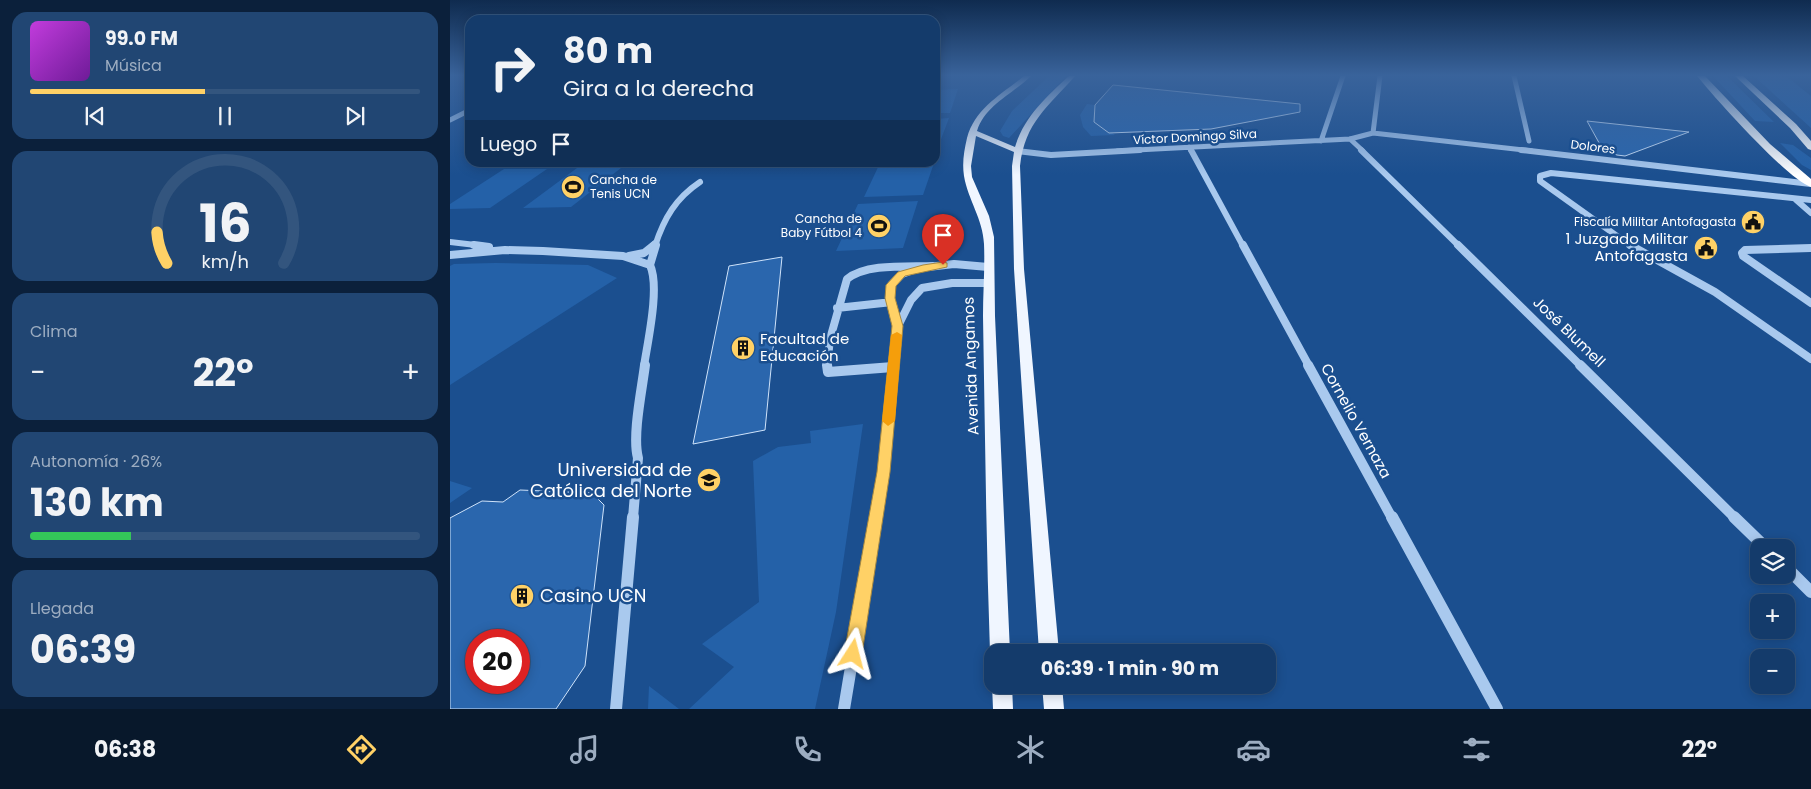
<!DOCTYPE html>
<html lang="es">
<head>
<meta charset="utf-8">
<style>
  :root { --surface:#143b6b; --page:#214673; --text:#f1f3f6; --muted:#9dadc1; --line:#33557e; --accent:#ffd166 }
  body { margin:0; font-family:Poppins,sans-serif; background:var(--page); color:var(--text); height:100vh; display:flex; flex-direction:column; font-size:19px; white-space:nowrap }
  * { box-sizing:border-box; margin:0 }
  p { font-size:16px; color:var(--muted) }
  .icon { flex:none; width:28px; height:28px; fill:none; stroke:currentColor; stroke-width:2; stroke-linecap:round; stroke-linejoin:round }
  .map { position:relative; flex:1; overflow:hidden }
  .sheet { display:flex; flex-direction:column; gap:12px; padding:12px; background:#0b203b; width:450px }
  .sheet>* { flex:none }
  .banner { position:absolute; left:15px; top:15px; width:475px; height:152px; border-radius:15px; box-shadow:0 2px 12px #0003,0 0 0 1px var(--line); background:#143b6b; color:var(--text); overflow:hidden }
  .buttons { position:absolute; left:1300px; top:539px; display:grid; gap:10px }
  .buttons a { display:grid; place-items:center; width:45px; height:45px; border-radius:10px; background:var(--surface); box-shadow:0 2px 12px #0003,0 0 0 1px var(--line); font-size:25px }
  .speed { position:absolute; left:15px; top:629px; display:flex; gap:10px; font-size:25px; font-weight:700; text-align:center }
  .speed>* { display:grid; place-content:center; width:65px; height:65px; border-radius:50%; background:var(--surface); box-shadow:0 2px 12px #0003,0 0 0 1px var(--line); line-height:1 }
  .speed .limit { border:8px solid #d22; background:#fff; color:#111 }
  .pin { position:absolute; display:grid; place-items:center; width:42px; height:42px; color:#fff; margin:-51px -21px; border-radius:50% 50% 50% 0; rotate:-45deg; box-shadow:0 0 5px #0007 }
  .pin .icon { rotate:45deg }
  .me { position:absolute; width:55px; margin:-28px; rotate:9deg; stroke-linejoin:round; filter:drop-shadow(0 0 4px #0008) }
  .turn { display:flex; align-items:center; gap:18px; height:105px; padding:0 15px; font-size:22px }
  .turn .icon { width:65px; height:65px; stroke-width:2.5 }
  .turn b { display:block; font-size:35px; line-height:42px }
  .then { display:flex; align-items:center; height:48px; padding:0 15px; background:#0003; gap:10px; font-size:19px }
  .big { font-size:38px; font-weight:700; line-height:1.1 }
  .sheet .widget { flex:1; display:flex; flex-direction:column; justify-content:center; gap:8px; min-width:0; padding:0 18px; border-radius:15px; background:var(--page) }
  .sheet .dial { align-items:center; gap:0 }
  .dial svg { height:130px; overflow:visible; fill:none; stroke:var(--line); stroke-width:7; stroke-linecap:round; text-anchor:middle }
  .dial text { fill:var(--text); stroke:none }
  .song { display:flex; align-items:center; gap:15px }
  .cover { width:60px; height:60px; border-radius:8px; background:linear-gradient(135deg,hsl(290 70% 55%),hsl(280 70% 35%)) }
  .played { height:5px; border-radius:2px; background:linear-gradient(90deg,var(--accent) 45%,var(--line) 45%) }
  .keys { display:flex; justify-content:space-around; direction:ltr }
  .heat { display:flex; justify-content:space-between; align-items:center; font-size:28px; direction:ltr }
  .charge { height:8px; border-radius:4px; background:linear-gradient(90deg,#34c759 26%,var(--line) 0) }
  .trip { position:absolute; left:534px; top:644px; width:292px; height:50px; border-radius:15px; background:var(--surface); box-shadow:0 2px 12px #0003,0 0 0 1px var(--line); font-weight:700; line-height:50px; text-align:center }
  .dock { display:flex; height:80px; justify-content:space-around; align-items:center; background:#08182b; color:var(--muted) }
  .dock .icon { width:35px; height:35px }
  .dock .selected { color:var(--accent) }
  .dock b { font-size:22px; color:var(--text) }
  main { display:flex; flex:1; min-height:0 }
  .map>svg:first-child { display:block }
</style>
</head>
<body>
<main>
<section class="sheet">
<div class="widget">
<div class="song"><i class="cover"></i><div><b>99.0 FM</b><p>Música</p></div></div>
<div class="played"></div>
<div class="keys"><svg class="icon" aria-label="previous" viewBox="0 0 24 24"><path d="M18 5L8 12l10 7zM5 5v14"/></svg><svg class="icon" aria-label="pause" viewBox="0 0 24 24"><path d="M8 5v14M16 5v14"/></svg><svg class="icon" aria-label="next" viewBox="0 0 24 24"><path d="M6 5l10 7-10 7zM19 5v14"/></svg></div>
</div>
<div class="widget dial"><svg viewBox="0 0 100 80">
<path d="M14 69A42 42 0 1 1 86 69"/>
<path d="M14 69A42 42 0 0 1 8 50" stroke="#ffd166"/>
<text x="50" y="56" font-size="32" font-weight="700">16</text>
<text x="50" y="72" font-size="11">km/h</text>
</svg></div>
<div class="widget"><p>Clima</p>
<div class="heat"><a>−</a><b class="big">22°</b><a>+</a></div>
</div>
<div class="widget"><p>Autonomía · 26%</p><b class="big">130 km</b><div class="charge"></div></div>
<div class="widget"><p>Llegada</p><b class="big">06:39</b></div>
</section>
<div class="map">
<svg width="1361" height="709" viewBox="0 0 1361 709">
  <rect width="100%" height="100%" fill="#1b4f8f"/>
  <path fill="#2461a8" d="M 599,76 L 616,76 L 559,138 L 553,136 L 550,131 L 562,111 Z
    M 1263,76 L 1277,76 L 1324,122 L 1305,121 Z
    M 1304,76 L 1336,76 L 1361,96 L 1361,128 Z
    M 508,89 L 500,113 L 485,113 L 485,90 Z
    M 637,104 L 653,106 L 655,127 L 665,135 L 641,136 L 633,127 L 630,115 Z
    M 499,118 L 487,150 L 485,150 L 485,119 Z
    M 1330,143 L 1343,145 L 1361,158 L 1361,170 L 1352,165 Z
    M 430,163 L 484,163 L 473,195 L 414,197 Z
    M 127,168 L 171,168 L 121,207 L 73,208 Z
    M 54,169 L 97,169 L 40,208 L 0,209 L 0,204 Z
    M 468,201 L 453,248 L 386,251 L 408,204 Z
    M 45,263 L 138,265 L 167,278 L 0,385 L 0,266 L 4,264 Z
    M 413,424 L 386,612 L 365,709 L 239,709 L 284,667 L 252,644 L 309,602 L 303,461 L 328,447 L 361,443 L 360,431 Z
    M 0,481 L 22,488 L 0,503 Z
    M 199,686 L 229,709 L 198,709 Z"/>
  <path fill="#2a66ad" stroke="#cfe3fa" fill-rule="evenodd" d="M 663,85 L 850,104 L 850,112 L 761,129 L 659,133 L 644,122 L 645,105 Z
    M 1137,121 L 1239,132 L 1175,156 L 1167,155 L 1153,150 Z
    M 332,257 L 315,430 L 243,444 L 279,266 Z
    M 70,490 L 142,493 L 154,505 L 135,666 L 106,709 L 0,709 L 0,518 L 32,501 L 53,502 ZM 26,640 L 69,640 L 69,682 L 26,682 Z"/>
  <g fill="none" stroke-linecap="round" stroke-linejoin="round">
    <path stroke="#a9c9ee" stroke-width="5" d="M 1064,76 L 1079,141
      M 0,120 L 20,110
      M 923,133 L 1082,151
      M 923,133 L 930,76
      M 900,139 L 913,151
      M 871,141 L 893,76
      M 739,147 L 741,151
      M 567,151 L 571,151
      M 667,151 L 900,139 L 923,133"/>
    <path stroke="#a9c9ee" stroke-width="6" d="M 741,150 L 793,246
      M 911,150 L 1009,246
      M 1071,150 L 1361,184
      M 567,151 L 601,155 L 690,150
      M 1345,199 L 1361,213
      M 0,242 L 34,246
      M 202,246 L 206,242
      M 205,246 C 214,218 226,198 250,182
      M 1181,246 L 1090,181 L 1090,176 L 1101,173 L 1361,200"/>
    <path stroke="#a9c9ee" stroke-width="8" d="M 24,245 L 39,247
      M 793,245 L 859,366
      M 1008,245 L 1131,366
      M 1180,245 L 1265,292 L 1361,359
      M 1361,248 L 1295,250 L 1292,253 L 1293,256 L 1361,303
      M 0,255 L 55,250 L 93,251 L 173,256 L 200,265 C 210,287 198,340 194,366
      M 179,256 L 194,253 L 204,245
      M 200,265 L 206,245
      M 478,267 L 504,264 L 538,267
      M 387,308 L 442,302
      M 448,326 L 440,298 L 441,285 L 452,274 L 463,270
      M 377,366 L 380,339 L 397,279 C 417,263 458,267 483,266
      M 444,366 L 448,326 L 461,300 L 472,288 L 502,283 L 538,283"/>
    <path stroke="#a9c9ee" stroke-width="10" d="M 377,365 L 378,372 L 443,367
      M 858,365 L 942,518
      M 1130,365 L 1285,518
      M 183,518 L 188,458 C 182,436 192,389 195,365
      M 425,518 L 433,472 L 444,365"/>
    <path stroke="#a9c9ee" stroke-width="12" d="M 942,517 L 1047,709
      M 1284,517 L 1316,548
      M 1336,567 L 1361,592
      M 166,709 L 183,517
      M 394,709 L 426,517"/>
    <path fill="#f0f6ff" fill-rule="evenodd" d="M 574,76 L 581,76 C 563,94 535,105 527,131 L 565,147 C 574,117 596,97 619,76 L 625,76 C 598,107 575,122 570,166 L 574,269 L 609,652 L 589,652 L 564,269 L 562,166 L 564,152 L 526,136 L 521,166 L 522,177 L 539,216 L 544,237 L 545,316 L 560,652 L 542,652 L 542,657 L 540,652 C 536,540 535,428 533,316 C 533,292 535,268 534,244 C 533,219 518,200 514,176 C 512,163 514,151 517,138 C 525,108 552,94 574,76 Z
      M 542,684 L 562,685 L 563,709 L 543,709 Z
      M 592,685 L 612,685 L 614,709 L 594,709 Z"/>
    <path fill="#fff" fill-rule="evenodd" d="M 1247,76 L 1255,76 L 1320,144 L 1361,179 L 1361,187 C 1339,181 1264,97 1247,76 Z
      M 1285,76 L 1293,76 L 1346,124 L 1361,141 L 1361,150 L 1358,149 L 1340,128 Z"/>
  </g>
  <linearGradient id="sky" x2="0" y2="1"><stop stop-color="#0f2b4f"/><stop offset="0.43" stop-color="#39639b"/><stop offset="1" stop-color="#39639b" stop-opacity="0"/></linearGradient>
  <rect width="1361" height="175" fill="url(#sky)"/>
  <path fill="#ffd166" stroke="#a68842" d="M 493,262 L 497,263 L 497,267 L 455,276 L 446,286 L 445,298 L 453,326 L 440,472 L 412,654 L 409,660 L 403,662 L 397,660 L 394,654 L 427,472 L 442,326 L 435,298 L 436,285 L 448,272 L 473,265 Z"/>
  <path fill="#f59e0b" d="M 447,332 L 452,335 L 445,421 L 438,426 L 432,421 L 441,335 Z"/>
  <defs>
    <g id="stadium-disc" transform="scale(1.25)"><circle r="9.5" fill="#ffd166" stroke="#1b4f8f"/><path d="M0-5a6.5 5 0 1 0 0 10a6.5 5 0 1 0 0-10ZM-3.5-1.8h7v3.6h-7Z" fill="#111"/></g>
    <g id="civic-disc" transform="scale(1.25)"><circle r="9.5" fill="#ffd166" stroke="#1b4f8f"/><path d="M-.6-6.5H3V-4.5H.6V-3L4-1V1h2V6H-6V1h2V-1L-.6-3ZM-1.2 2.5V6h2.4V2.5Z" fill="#111"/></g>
    <g id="building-disc" transform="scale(1.25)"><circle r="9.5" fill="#ffd166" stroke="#1b4f8f"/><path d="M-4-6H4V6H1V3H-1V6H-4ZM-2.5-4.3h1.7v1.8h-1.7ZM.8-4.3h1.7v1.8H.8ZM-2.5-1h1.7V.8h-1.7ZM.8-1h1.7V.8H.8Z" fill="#111"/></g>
    <g id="university-disc" transform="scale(1.25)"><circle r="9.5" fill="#ffd166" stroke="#1b4f8f"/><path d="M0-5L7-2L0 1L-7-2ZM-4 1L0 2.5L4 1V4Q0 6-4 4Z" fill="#111"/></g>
  </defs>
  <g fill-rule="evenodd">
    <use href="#stadium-disc" x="123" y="187"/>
    <use href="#civic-disc" x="1303" y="222"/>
    <use href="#stadium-disc" x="429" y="226"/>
    <use href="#civic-disc" x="1256" y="248"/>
    <use href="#building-disc" x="293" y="348"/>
    <use href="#university-disc" x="259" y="480"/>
    <use href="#building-disc" x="72" y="596"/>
  </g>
  <g text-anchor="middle" stroke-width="5" stroke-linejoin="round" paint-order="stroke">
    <g font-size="12" fill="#fff" stroke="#1b4f8f">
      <text transform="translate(745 137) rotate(-3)" y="4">Víctor Domingo Silva</text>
      <text transform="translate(1143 147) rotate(7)" y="4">Dolores</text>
    </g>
    <g font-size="12" fill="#fff" stroke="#1b4f8f" text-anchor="end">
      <text x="140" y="184" text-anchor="start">Cancha de<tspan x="140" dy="14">Tenis UCN</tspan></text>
      <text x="412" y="223">Cancha de<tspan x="412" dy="14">Baby Fútbol 4</tspan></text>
      <text x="1286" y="226">Fiscalía Militar Antofagasta</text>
    </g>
    <g font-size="15" fill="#fff" stroke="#1b4f8f" text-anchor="end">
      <text x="1238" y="244">1 Juzgado Militar<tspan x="1238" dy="17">Antofagasta</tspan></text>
      <text x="310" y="344" text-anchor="start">Facultad de<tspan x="310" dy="17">Educación</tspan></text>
    </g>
    <g font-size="15" fill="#fff" stroke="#1b4f8f">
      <text transform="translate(1119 332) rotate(44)" y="5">José Blumell</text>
      <text transform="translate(521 366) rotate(-92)" y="5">Avenida Angamos</text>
      <text transform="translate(906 421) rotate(61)" y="5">Cornelio Vernaza</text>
    </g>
    <g font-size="18" fill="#fff" stroke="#1b4f8f" text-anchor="end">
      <text x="242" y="476">Universidad de<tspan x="242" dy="21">Católica del Norte</tspan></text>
      <text x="90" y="602" text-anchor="start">Casino UCN</text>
    </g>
  </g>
</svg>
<div class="buttons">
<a><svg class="icon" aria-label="layers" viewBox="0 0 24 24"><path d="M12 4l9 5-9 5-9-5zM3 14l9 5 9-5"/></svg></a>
<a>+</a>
<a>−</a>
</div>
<div class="speed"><div class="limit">20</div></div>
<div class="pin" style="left:493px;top:265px;background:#d93025"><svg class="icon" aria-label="arrive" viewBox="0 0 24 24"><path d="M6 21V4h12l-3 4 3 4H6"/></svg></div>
<svg class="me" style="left:403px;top:654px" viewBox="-20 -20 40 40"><path d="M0-17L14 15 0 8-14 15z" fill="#ffd166" stroke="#fff" stroke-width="4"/></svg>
<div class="trip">06:39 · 1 min · 90 m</div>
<div class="banner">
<div class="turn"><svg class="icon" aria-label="right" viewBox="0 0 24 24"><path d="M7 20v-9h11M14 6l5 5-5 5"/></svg><div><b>80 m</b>Gira a la derecha</div></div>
<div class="then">Luego<svg class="icon" aria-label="arrive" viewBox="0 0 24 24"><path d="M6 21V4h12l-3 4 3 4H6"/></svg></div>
</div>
</div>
</main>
<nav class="dock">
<b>06:38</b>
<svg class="icon selected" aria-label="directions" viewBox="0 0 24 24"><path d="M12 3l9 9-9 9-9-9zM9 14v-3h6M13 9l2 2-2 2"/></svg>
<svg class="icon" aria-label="music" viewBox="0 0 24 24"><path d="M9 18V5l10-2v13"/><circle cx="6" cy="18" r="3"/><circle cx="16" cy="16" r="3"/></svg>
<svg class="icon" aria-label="phone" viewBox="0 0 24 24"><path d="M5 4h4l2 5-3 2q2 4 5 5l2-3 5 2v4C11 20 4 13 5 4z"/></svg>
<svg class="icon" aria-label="climate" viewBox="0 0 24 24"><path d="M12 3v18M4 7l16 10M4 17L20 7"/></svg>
<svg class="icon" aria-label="car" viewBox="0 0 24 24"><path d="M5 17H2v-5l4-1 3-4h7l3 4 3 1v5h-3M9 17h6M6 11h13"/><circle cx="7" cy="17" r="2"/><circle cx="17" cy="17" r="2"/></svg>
<svg class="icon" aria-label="filters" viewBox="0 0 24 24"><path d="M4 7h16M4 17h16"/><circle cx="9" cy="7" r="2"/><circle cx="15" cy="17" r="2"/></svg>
<b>22°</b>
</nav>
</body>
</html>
